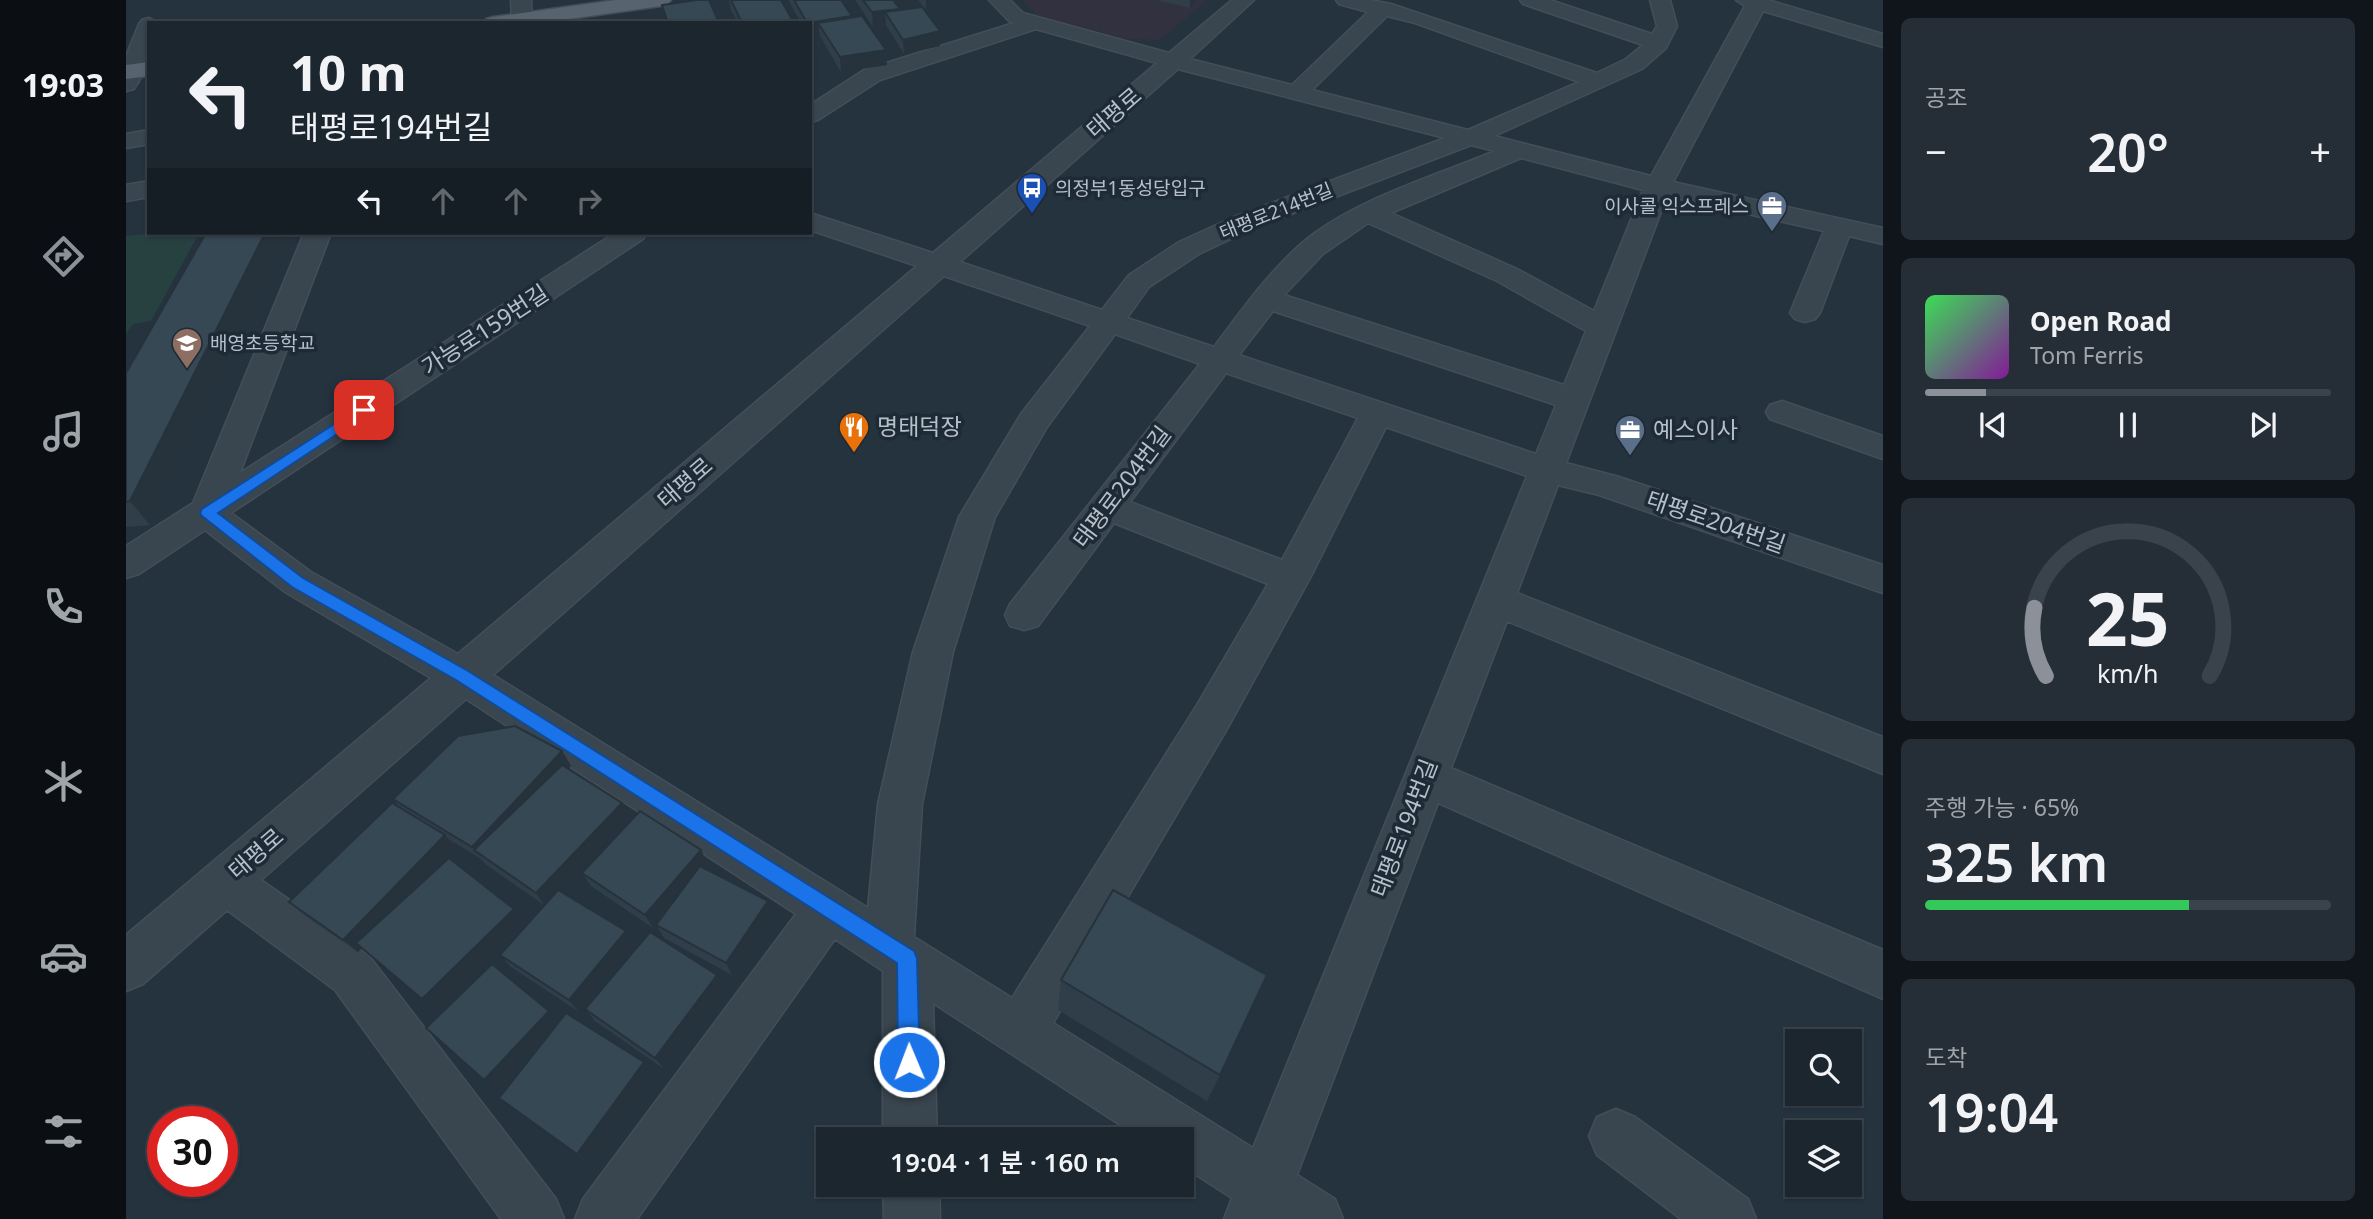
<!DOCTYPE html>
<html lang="ko">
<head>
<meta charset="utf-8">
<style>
  :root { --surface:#1c262f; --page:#252e37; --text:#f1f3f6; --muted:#a0a5aa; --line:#3a434b; --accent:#8c9099 }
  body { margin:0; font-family:"Noto Sans","Noto Sans KR",sans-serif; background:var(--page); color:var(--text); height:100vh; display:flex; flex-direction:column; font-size:26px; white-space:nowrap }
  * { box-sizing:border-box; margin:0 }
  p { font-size:23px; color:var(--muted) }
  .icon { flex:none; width:38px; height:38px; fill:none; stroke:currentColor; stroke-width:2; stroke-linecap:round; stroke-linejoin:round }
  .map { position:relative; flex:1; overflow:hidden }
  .sheet { display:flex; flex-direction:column; gap:18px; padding:18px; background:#0f151a; width:490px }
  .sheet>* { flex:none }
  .banner { position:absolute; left:21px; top:21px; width:665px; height:214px; border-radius:0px; box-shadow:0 2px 5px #0004,0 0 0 2px var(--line); background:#1c262f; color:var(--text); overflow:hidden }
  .buttons { position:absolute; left:1659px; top:1029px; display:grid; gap:14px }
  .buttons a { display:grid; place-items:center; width:77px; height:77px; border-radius:0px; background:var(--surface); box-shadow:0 2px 5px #0004,0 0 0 2px var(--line); font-size:35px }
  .speed { position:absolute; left:21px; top:1106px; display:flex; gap:14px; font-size:35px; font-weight:700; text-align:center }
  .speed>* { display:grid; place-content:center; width:91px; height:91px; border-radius:50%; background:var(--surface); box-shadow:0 2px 5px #0004,0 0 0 2px var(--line); line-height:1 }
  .speed .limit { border:10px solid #d22; background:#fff; color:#111 }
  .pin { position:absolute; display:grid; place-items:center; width:60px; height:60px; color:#fff; margin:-30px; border-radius:14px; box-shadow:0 4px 10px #0006 }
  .me { position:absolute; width:77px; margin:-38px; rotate:359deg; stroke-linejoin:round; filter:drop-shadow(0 0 5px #0008) }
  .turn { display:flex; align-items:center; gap:24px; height:147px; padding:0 28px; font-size:32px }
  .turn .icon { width:91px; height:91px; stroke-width:2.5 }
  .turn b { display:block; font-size:49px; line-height:60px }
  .lanes { display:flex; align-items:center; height:66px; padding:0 28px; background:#0003; justify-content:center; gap:35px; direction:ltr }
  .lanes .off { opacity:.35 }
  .big { font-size:52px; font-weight:600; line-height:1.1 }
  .sheet .card { flex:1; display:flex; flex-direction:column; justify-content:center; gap:10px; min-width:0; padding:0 24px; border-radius:10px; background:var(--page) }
  .sheet .dial { align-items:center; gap:0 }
  .dial svg { height:182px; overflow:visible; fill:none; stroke:var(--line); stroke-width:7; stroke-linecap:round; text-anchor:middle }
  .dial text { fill:var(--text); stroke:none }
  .song { display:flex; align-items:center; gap:21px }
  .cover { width:84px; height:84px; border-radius:10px; background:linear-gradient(135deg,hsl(130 70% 55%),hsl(290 70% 35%)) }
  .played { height:7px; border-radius:4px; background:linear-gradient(90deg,var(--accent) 15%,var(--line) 15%) }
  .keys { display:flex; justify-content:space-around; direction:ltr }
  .heat { display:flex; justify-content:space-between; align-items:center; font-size:38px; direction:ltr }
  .charge { height:10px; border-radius:5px; background:linear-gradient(90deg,#34c759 65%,var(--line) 0) }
  .trip { position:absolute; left:690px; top:1127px; width:378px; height:70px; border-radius:0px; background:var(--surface); box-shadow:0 2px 5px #0004,0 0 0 2px var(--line); font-weight:600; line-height:70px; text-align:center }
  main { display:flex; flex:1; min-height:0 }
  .menu { display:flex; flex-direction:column; width:126px; justify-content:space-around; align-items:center; background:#0b0f13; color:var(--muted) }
  .menu .icon { width:49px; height:49px }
  .menu .selected { color:var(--accent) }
  .menu b { font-size:32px; color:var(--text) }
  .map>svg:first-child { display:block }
</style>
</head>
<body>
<main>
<nav class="menu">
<b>19:03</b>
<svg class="icon selected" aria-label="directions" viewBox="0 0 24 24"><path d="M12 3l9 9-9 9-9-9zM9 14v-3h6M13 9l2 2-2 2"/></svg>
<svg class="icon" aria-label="music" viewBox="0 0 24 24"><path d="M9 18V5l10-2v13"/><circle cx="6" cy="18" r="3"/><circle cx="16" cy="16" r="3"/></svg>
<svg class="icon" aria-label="phone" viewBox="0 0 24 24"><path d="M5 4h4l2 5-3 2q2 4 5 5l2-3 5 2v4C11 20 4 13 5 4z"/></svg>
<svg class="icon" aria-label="climate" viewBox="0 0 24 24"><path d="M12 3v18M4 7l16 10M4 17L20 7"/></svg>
<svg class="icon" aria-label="car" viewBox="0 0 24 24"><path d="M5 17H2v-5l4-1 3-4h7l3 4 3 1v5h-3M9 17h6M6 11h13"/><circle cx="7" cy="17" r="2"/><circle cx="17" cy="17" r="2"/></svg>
<svg class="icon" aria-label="filters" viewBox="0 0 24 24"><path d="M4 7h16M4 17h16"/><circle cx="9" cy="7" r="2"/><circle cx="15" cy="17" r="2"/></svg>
</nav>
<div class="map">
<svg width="1757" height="1219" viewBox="0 0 1757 1219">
  <rect width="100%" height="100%" fill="#25333f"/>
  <path fill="#323140" d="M 897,0 L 1081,0 L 1034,40 L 1000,39 L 910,15 Z"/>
  <path fill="#274040" d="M 27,233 L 73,233 L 25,321 L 7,324 L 0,334 L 0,236 Z"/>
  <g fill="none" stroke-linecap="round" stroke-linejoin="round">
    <g stroke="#434e58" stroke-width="3">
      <path id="minor" d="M 385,0 L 405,0 L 406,23 L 386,23 Z
        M 863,0 L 884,0 L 897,13 L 1043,53 L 1106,0 L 1128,0 L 1064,59 L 1166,85 L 1242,12 L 1213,4 L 1210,0 L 1244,0 L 1265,4 L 1471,73 L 1500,59 L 1517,45 L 1397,4 L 1394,0 L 1424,0 L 1526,34 L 1531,26 L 1524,0 L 1544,0 L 1551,26 L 1540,48 L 1516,69 L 1368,136 L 1525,176 L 1619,6 L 1610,0 L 1642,0 L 1757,34 L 1757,47 L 1637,11 L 1547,182 L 1757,228 L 1757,244 L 1723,236 L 1694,313 L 1689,319 L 1679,322 L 1669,319 L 1664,313 L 1698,231 L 1541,196 L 1440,463 L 1493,477 L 1757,565 L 1757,593 L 1473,495 L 1432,485 L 1391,593 L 1757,737 L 1757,774 L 1381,621 L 1325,768 L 1757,950 L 1757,999 L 1312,803 L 1171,1175 L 1209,1199 L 1217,1219 L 1098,1219 L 1106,1198 L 1055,1165 L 1055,1139 L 1016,1139 L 807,1003 L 811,1139 L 757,1139 L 757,971 L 709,939 L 511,1219 L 449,1219 L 457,1199 L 670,914 L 340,699 L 135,880 L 243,956 L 430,1199 L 438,1219 L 375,1219 L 209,990 L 101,910 L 17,984 L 0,991 L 0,935 L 305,678 L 159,592 L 79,530 L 13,574 L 0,578 L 0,546 L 67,503 L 178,233 L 205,233 L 114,473 L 489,233 L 521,233 L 517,239 L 105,513 L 185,572 L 332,654 L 791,266 L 684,230 L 684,213 L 807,253 L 1031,63 L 910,29 L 754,80 L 692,120 L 684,122 L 684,105 L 738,70 L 888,23 L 883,21 ZM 1261,16 L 1289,23 L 1453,82 L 1342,130 L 1186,90 ZM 1052,69 L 1319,138 L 1108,217 L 1053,242 L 1003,275 L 976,310 L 834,262 ZM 1345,145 L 1369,151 C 1309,176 1224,201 1175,244 C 1141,274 1115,311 1088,347 L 1001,318 L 1023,287 L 1073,254 L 1126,229 ZM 1395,158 L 1517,190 L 1468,311 L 1391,269 L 1265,213 ZM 1242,223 L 1371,281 L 1460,331 L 1438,385 L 1158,295 L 1197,254 ZM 818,276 L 964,326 L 895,414 L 833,517 L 787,652 L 752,804 L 742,908 L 367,675 ZM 1147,311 L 1430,405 L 1410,454 L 1113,355 ZM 989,334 L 1074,364 L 884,604 L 879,615 L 884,626 L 898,630 L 912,626 L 988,523 L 1142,584 L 1071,705 L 886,998 L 788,937 L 796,804 L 827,652 L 869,517 L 921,427 ZM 1100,373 L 1232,418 L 1156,560 L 1004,502 ZM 1260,427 L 1401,476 L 1127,1148 L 927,1023 L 1101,729 L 1184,578 Z
        M 23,18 L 33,23 L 23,23 C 23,46 22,69 8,89 L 0,91 L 0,56 L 13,24 L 16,20 Z
        M 23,130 L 23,144 L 0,148 L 0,134 Z
        M 23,181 L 23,197 L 0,201 L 0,185 Z
        M 1656,401 L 1757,436 L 1757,459 L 1644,419 L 1640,412 L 1644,405 Z
        M 1490,1109 L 1509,1117 L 1622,1199 L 1630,1219 L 1555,1219 L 1471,1155 L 1463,1136 L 1471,1117 Z
        M 757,1185 L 813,1185 L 814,1219 L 758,1219 Z"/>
    </g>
    <g stroke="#434e58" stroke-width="3">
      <path id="major" d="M 490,0 L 545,0 L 542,4 L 535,6 L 414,23 L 357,23 L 360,19 L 367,17 Z
        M 23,62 L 23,76 L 0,79 L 0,65 Z"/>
    </g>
    <use href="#minor" fill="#39454f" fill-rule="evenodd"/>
    <use href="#major" fill="#57646f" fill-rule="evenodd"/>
  </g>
  <path fill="#2f3e49" d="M 603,0 L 655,0 L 668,23 L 612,23 L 605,10 Z
    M 663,0 L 715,0 L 726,18 L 760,50 L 761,65 L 715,72 L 694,36 L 684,23 L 675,23 L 664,3 Z
    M 729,0 L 785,0 L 786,9 L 814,31 L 814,46 L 778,54 L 760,25 L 747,27 Z
    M 792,0 L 851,0 L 851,2 L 800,10 Z
    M 1030,0 L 1071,0 L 1064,8 Z
    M 80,233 L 163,233 L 24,525 L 0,527 L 0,373 Z
    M 436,751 L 445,766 L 442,769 L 496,803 L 503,818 L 434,891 L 500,931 L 508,944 L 453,1012 L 385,967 L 374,955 L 418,905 L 359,864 L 355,859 L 324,840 L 331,849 L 319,861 L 399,922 L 310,1011 L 236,948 L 232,952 L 179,916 L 163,902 L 274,808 L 267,799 Z
    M 582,864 L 578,868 L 642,901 L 648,914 L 606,975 L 538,938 L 530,925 L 538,916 L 527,928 L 465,886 L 456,873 Z
    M 591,975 L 598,987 L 538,1069 L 469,1021 L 459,1009 Z
    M 935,980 L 1094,1075 L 1081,1101 L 932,1010 Z
    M 423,1011 L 433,1022 L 518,1062 L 527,1073 L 462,1163 L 373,1098 L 429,1027 L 371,1091 L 358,1080 Z"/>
  <path fill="#26323c" d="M 767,0 L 785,0 L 786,12 L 759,12 L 760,25 L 747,27 L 746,12 Z
    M 800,0 L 851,0 L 851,2 L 800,10 Z
    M 1064,0 L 1071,0 L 1064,8 Z
    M 726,16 L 727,31 L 692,23 L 694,36 L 684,37 L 684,23 L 681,23 Z
    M 814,31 L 814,46 L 778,54 L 777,40 Z
    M 760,50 L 761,65 L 715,72 L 714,57 Z
    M 690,61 L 692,76 L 684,77 L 684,62 Z
    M 139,233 L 163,233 L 24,525 L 4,501 Z
    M 436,751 L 445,766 L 360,858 L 351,852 L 346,847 Z
    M 496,803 L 503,818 L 420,907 L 410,893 Z
    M 319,835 L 331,849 L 232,952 L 217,940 Z
    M 575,850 L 582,864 L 527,928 L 519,915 Z
    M 642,901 L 648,914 L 606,975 L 600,963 Z
    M 388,909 L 399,922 L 310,1011 L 296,999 Z
    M 500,931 L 508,944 L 453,1012 L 443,1000 Z
    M 591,975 L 598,987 L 538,1069 L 529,1058 Z
    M 423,1011 L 433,1022 L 371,1091 L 358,1080 Z
    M 518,1062 L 527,1073 L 462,1163 L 451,1154 Z"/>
  <path fill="#374855" stroke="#26323c" stroke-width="2" d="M 571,0 L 583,0 L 593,23 L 542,23 L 536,5 Z
    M 605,0 L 655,0 L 668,23 L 616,23 Z
    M 668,0 L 715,0 L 726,16 L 681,23 Z
    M 737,0 L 767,0 L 774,9 L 746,12 Z
    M 796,7 L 814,31 L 777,40 L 759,12 Z
    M 736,16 L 760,50 L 714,57 L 692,23 Z
    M 684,51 L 690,61 L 684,62 Z
    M 80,233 L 139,233 L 4,501 L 0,502 L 0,373 Z
    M 389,726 L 436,751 L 346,847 L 267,799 L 332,736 Z
    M 436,765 L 496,803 L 410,893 L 348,850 Z
    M 266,803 L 319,835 L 217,940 L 163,902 Z
    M 514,811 L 575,850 L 519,915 L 456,873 Z
    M 323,858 L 388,909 L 296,999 L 230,943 Z
    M 574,866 L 642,901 L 600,963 L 530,925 Z
    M 432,890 L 500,931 L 443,1000 L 374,955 Z
    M 987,890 L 1141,975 L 1094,1075 L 935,980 Z
    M 524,932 L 591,975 L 529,1058 L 459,1009 Z
    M 366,964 L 423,1011 L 358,1080 L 300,1028 Z
    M 440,1013 L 518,1062 L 451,1154 L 373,1098 Z"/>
  <path fill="#1a73e8" stroke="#114b97" stroke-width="2" d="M 238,405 L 245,410 L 243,413 L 92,513 L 177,578 L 342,671 L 788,951 L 791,958 L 794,1062 L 790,1069 L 783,1073 L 775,1069 L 772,1062 L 771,963 L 330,680 L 166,587 L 76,516 L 74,513 L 76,509 Z"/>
  <defs>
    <g id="bus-pin" transform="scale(1.575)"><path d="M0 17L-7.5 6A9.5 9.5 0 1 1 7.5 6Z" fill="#1a4fb4" stroke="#1e2a35"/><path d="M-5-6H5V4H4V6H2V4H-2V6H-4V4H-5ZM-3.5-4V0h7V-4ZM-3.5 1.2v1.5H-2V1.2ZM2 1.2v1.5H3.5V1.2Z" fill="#fff"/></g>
    <g id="office-pin" transform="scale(1.575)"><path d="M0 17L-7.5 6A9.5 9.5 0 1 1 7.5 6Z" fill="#5c6f8a" stroke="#1e2a35"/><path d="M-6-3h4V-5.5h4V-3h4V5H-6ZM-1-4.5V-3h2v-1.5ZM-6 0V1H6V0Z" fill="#fff"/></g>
    <g id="school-pin" transform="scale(1.575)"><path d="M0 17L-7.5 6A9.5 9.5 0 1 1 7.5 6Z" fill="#8d6e63" stroke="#1e2a35"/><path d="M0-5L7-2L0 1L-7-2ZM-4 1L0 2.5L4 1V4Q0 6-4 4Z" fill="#fff"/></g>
    <g id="restaurant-pin" transform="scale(1.575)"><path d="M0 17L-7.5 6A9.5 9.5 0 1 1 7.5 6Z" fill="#e8710a" stroke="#1e2a35"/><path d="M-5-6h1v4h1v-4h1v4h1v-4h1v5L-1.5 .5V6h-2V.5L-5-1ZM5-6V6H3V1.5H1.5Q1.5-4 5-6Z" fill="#fff"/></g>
  </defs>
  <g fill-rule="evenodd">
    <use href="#bus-pin" x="906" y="188"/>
    <use href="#office-pin" x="1646" y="206"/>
    <use href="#school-pin" x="61" y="343"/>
    <use href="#restaurant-pin" x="728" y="427"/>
    <use href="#office-pin" x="1504" y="430"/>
  </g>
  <g text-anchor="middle" stroke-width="7" stroke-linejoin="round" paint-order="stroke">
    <g font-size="19" fill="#b6c0ca" stroke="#1e2a35" text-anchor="start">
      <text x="929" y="195">의정부1동성당입구</text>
      <text x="1623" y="213" text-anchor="end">이사콜 익스프레스</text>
      <text x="84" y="350">배영초등학교</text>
    </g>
    <g font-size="19" fill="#b6c0ca" stroke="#1e2a35">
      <text transform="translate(1150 211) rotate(-22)" y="7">태평로214번길</text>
    </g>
    <g font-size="23" fill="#b6c0ca" stroke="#1e2a35">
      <text transform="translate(988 113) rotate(-41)" y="8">태평로</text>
      <text transform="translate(359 330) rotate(-33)" y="8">가능로159번길</text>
      <text transform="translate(559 483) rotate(-41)" y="8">태평로</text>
      <text transform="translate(996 487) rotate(-53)" y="8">태평로204번길</text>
      <text transform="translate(1590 522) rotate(19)" y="8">태평로204번길</text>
      <text transform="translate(1278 828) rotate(-69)" y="8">태평로194번길</text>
      <text transform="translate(130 854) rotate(-41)" y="8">태평로</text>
    </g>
    <g font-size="23" fill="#b6c0ca" stroke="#1e2a35" text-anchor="start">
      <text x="751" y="435">명태덕장</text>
      <text x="1527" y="438">예스이사</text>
    </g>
  </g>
</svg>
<div class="buttons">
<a><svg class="icon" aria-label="search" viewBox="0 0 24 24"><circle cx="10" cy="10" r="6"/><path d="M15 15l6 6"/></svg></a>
<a><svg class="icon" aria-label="layers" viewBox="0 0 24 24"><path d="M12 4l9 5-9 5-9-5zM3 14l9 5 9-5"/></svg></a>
</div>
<div class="speed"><div class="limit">30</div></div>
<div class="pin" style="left:238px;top:410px;background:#d93025"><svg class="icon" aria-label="arrive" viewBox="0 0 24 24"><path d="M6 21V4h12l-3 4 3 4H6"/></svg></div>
<svg class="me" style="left:783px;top:1062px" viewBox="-20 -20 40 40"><circle r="17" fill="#1a73e8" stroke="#fff" stroke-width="3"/><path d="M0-11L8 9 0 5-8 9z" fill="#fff"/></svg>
<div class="trip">19:04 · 1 분 · 160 m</div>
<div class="banner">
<div class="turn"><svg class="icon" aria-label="left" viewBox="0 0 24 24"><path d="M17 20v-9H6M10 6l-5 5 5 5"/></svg><div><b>10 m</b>태평로194번길</div></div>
<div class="lanes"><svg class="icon" aria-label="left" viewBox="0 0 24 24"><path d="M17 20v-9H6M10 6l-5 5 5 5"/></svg><svg class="icon off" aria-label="ahead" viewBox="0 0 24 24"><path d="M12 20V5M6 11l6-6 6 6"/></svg><svg class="icon off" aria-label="ahead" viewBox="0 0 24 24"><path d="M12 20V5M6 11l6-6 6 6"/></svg><svg class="icon off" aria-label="right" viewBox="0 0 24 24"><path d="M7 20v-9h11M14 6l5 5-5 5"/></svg></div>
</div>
</div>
<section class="sheet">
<div class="card"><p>공조</p>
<div class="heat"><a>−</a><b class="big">20°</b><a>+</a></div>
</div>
<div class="card">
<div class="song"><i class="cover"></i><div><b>Open Road</b><p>Tom Ferris</p></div></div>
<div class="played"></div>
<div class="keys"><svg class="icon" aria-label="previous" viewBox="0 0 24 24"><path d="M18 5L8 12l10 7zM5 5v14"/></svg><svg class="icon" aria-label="pause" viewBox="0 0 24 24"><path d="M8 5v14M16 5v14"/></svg><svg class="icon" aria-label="next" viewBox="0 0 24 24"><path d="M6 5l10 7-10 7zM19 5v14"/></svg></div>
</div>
<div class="card dial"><svg viewBox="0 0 100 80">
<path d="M14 69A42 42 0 1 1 86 69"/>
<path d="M14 69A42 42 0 0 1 9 39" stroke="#8c9099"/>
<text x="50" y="56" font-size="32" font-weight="700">25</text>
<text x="50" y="72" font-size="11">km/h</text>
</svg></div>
<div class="card"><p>주행 가능 · 65%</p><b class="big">325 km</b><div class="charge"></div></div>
<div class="card"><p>도착</p><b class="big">19:04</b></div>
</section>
</main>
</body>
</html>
